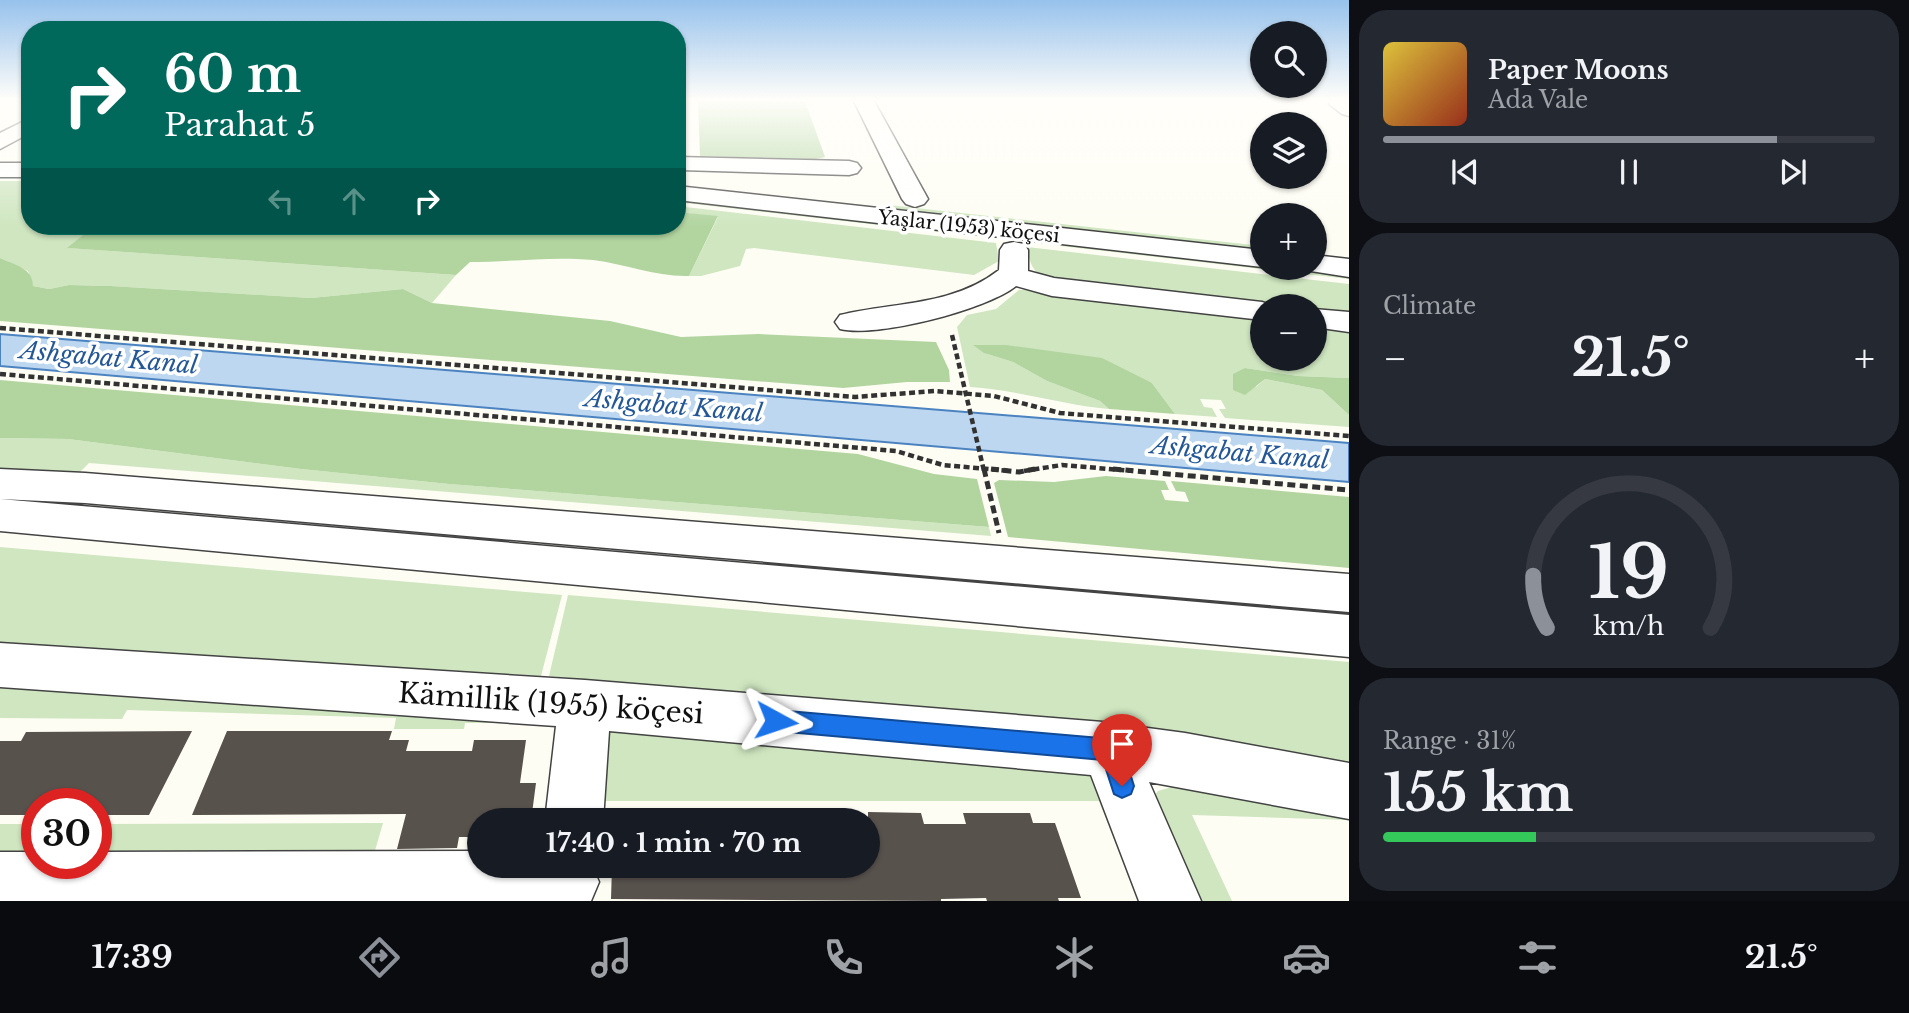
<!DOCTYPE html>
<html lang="en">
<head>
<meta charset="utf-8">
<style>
  :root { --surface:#171b24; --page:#242831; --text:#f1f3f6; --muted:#9ea1a6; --line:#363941; --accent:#8c9099 }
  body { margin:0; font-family:"Libre Baskerville",serif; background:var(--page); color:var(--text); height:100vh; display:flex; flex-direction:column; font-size:26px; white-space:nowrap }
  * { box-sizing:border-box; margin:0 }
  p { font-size:23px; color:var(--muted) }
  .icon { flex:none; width:38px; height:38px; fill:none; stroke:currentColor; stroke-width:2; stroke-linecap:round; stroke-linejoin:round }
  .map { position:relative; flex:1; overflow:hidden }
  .panel { display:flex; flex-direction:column; gap:10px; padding:10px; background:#0d0f14; width:560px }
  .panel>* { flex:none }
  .top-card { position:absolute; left:21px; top:21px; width:665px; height:214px; border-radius:28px; box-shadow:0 2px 5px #0004; background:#00695c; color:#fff; overflow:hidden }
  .fabs { position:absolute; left:1250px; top:21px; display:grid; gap:14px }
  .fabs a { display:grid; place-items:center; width:77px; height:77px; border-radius:50%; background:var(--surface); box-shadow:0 2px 5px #0004; font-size:35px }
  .speed { position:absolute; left:21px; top:788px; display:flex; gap:14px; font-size:35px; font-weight:700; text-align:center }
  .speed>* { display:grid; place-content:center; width:91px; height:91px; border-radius:50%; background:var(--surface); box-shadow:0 2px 5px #0004; line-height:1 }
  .speed .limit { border:10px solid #d22; background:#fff; color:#111 }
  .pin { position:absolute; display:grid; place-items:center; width:60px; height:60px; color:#fff; margin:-72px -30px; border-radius:50% 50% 50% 0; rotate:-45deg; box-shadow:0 0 7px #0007 }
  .pin .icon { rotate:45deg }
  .me { position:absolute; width:77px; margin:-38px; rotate:95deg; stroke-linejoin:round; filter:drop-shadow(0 0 5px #0008) }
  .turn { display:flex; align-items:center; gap:24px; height:147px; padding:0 28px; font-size:32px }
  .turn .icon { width:91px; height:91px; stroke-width:2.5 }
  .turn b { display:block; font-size:49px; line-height:60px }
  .lanes { display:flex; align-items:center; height:66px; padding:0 28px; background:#0003; justify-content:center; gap:35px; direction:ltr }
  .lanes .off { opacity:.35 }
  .big { font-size:52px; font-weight:700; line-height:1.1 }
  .panel .card { flex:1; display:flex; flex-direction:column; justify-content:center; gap:10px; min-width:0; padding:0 24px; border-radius:28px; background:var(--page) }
  .panel .dial { align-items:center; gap:0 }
  .dial svg { height:182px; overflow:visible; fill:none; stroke:var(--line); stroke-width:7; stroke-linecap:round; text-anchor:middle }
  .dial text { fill:var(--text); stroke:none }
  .song { display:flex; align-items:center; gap:21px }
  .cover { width:84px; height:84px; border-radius:10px; background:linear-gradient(135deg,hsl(50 70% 55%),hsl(10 70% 35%)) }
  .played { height:7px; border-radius:4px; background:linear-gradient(90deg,var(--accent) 80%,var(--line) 80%) }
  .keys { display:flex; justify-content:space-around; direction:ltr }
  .heat { display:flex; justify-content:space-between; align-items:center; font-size:38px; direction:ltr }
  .charge { height:10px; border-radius:5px; background:linear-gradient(90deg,#34c759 31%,var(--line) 0) }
  .trip { position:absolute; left:467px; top:808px; width:413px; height:70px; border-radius:35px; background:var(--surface); box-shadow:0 2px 5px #0004; font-weight:700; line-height:70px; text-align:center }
  .tabs { display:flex; height:112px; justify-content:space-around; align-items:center; background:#090b0e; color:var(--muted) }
  .tabs .icon { width:49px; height:49px }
  .tabs .selected { color:var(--accent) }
  .tabs b { font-size:32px; color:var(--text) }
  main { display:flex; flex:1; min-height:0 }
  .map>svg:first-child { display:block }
</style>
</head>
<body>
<main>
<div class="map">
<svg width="1349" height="901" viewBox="0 0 1349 901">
  <rect width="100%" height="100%" fill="#fefdf4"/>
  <path fill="#cfe6c0" d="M 0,181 L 30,181 L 30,226 L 94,226 L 68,248 L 456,275 L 432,303 L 403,289 L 311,298 L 111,286 L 69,285 L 49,289 L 33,286 L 28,271 L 0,258 Z
    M 677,199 L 991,235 L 993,238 L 677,202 Z
    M 889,205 L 1262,246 L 1262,250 L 896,209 Z
    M 677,206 L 996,243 L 999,261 L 974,275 L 754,248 L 746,249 L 740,266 L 701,276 L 689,276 L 718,217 L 677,212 Z
    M 1029,240 L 1262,265 L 1262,268 L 1349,275 L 1349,279 L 1026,242 Z
    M 1027,247 L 1349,284 L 1349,318 L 1314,314 L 1314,306 L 1262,306 L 1053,283 C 1034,273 1030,267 1027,247 Z
    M 1019,290 L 1034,290 L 1262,317 L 1262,359 L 1314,359 L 1314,324 L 1349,328 L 1349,378 L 1298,376 L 1245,368 L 1256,387 L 1265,379 L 1322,390 L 1349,415 L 1349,427 L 1225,418 L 1219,409 L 1226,409 L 1221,400 L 1200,399 L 1204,407 L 1212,408 L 1217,417 L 1175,414 L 1152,383 L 984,353 L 1013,362 L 1047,381 L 1100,401 L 1109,409 C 1062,405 1018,390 970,387 L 957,327 L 967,315 L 996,309 Z
    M 0,438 L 68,439 L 301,469 L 449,484 L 989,527 L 991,536 L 89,463 L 72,480 L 0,475 Z
    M 0,547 L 562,595 L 541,676 L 239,658 L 146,658 L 0,644 Z
    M 568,595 L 1349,662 L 1349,768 L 1089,726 L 549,676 Z
    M 0,683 L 516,723 L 465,723 L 464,729 L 394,729 L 396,718 L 127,710 L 122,719 L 0,718 Z
    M 605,726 L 1094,774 L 1147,901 L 1138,901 L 1099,801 L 599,801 Z
    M 1175,786 L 1349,816 L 1349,820 L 1192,815 L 1232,901 L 1190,901 L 1153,797 L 1158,791 Z
    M 383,823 L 374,854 L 96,855 L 96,824 Z
    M 0,824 L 37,824 L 37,855 L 0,855 Z"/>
  <path fill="#b2d5a0" d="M 698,101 L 805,101 L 825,157 L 816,159 L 700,156 Z
    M 677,212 L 718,216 L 689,276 C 656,277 626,264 593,260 C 551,256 511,262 470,262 L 456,275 L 67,248 L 94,226 L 677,226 Z
    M 0,258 C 15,265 33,268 33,286 L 49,289 L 69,285 L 111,286 L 311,298 L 403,289 L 432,303 L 610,321 L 681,337 L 758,334 L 936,342 L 949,370 L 950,382 L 907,382 L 843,388 L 0,321 Z
    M 973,345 L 1006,345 L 1102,358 L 1152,383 L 1175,414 L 1109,409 L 1100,401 L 1047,381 L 1013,362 L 984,353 Z
    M 1245,368 L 1298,376 L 1349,378 L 1349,415 L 1322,390 L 1265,379 L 1245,395 L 1233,390 L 1233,374 Z
    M 0,380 L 858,454 L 934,474 L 977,479 L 989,527 L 449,484 L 301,469 L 68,439 L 0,438 Z
    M 1106,476 L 1165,481 L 1169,490 L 1161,490 L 1165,500 L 1189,502 L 1185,492 L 1176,491 L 1171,481 L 1349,497 L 1349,568 L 1008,537 L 994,483 L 999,480 L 1054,482 Z"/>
  <path fill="#bdd7f1" stroke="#4b83c1" stroke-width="2" d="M 0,334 L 1349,443 L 1349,482 L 0,366 Z"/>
  <path fill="#58524d" d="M 192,731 L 149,815 L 96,815 L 96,803 L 37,803 L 37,815 L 0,815 L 0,741 L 21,741 L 26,732 Z
    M 227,731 L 392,731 L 389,740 L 409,740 L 406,751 L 472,751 L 474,740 L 526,740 L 520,783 L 536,783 L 531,821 L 480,821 L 480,837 L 459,837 L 457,848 L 397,849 L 406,814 L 192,815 Z
    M 868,812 L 921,813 L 924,824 L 966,824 L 963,813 L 1030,813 L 1033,823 L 1055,823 L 1081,898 L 1058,898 L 1059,901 L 987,901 L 986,898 L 941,899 L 941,901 L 611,899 L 612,866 L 868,866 Z"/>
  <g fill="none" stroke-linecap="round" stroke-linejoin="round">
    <g stroke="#434343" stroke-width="3">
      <path id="minor" d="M 854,101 L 874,101 L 928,199 L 924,204 L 915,207 L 906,204 L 902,199 Z
        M 1331,101 L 1349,101 L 1349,116 L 1342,114 L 1329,104 Z
        M 30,118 L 30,133 L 0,149 L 0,133 Z
        M 677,157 L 849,161 L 857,163 L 861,168 L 857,173 L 849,175 L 681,170 L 677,169 Z
        M 0,163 L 30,163 L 30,177 L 0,177 Z
        M 677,186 L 1262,250 L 1262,267 L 677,200 Z
        M 1014,242 L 1024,244 L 1028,250 L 1028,271 L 1054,278 L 1262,302 L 1274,306 L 1262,306 L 1262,320 L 1052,296 L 1016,286 C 986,310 877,338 840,329 L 835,322 L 840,315 C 894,302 953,306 999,270 L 1000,250 L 1004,244 Z
        M 1314,255 L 1349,259 L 1349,277 L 1304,270 L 1302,268 L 1314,268 Z
        M 1314,309 L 1349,312 L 1349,332 L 1314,327 Z
        M 0,469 L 85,473 L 1349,574 L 1349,612 L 85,503 L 0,499 Z
        M 0,499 L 1349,615 L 1349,657 L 0,531 Z
        M 0,643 L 585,680 L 1103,722 L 1185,733 L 1349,763 L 1349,819 L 1149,782 L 1201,901 L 1139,901 L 1091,775 L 609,731 L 603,821 L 545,821 L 556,726 L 0,687 Z
        M 480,851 L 480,866 L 592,866 L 599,882 L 591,901 L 0,901 L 0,852 L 37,852 L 37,863 L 96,863 L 96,852 Z"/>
    </g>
    <path stroke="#323232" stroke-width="4.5" stroke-dasharray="6 3.5" stroke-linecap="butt" d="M 0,328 L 855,397 L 935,391 L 994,396 L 1060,413 L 1349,436
      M 952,335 L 984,471
      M 0,374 L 896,451 L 943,465 L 1010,471
      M 1024,471 L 1062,465 L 1133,471"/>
    <path stroke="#323232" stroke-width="5" stroke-dasharray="8 4.5" stroke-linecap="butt" d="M 984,469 L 999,533
      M 991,469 L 1019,472 L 1035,469
      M 1113,469 L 1349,490"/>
    <use href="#minor" fill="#fff" fill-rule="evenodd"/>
  </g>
  <linearGradient id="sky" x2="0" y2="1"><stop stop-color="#97c2ec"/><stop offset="0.44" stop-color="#fffefa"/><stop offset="1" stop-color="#fffefa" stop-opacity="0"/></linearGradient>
  <rect width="1349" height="227" fill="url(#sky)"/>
  <path fill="#1a73e8" stroke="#114b97" stroke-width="2" d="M 776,710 L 1112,739 L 1120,742 L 1134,786 L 1131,794 L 1122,798 L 1114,794 L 1103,760 L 776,731 L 768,728 L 765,721 L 768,713 Z"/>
  <g text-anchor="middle" stroke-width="7" stroke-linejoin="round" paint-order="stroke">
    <g font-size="19" fill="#101010" stroke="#fff">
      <text transform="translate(969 226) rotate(6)" y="7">Ýaşlar (1953) köçesi</text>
    </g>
    <g font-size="24" font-style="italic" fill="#245797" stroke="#fff">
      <text transform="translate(109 358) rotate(5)" y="8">Ashgabat Kanal</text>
      <text transform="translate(674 406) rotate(5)" y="8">Ashgabat Kanal</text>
      <text transform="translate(1240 453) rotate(5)" y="8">Ashgabat Kanal</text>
    </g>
    <g font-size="28" fill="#101010" stroke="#fff">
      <text transform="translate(551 703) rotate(4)" y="10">Kämillik (1955) köçesi</text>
    </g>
  </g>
</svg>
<div class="fabs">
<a><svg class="icon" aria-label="search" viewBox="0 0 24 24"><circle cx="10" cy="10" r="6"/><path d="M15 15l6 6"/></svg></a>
<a><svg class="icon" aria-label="layers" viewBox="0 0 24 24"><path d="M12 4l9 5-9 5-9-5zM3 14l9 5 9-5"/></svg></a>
<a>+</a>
<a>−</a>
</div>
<div class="speed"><div class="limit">30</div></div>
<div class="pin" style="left:1122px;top:786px;background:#d93025"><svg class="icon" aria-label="arrive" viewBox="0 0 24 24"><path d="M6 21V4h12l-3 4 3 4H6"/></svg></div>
<svg class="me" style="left:776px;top:721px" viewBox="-20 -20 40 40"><path d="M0-17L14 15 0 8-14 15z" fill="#1a73e8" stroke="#fff" stroke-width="4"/></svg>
<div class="trip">17:40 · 1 min · 70 m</div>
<div class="top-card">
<div class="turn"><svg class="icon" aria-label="right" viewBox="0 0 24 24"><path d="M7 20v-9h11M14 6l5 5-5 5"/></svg><div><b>60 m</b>Parahat 5</div></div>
<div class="lanes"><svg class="icon off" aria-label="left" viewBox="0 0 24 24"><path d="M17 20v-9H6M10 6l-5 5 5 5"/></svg><svg class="icon off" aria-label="ahead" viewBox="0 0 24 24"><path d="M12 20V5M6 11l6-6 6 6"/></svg><svg class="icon" aria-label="right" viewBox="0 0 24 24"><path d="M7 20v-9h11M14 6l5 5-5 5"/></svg></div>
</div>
</div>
<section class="panel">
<div class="card">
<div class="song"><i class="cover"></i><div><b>Paper Moons</b><p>Ada Vale</p></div></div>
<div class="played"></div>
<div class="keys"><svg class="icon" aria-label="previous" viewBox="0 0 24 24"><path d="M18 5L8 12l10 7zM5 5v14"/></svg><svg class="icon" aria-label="pause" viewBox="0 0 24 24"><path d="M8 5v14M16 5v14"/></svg><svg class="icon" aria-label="next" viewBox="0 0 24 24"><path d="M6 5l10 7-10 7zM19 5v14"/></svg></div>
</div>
<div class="card"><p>Climate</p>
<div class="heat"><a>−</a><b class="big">21.5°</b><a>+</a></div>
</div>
<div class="card dial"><svg viewBox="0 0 100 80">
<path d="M14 69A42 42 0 1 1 86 69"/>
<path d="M14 69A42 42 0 0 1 8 46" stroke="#8c9099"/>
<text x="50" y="56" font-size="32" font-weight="700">19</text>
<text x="50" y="72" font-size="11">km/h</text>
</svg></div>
<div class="card"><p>Range · 31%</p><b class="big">155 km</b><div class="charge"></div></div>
</section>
</main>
<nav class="tabs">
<b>17:39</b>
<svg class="icon selected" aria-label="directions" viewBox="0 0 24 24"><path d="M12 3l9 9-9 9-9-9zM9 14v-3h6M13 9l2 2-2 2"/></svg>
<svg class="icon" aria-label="music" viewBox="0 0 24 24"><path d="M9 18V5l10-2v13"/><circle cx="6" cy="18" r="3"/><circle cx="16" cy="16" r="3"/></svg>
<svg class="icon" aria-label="phone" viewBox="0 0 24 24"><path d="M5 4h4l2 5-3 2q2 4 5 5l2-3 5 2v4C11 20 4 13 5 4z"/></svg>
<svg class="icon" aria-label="climate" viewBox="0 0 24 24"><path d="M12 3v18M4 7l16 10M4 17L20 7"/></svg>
<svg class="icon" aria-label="car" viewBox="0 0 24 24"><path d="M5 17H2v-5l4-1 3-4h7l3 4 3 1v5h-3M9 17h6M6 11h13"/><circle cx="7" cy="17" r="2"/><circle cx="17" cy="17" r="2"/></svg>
<svg class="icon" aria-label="filters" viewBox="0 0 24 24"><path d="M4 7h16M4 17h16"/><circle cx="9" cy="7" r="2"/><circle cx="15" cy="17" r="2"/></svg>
<b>21.5°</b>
</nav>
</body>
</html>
